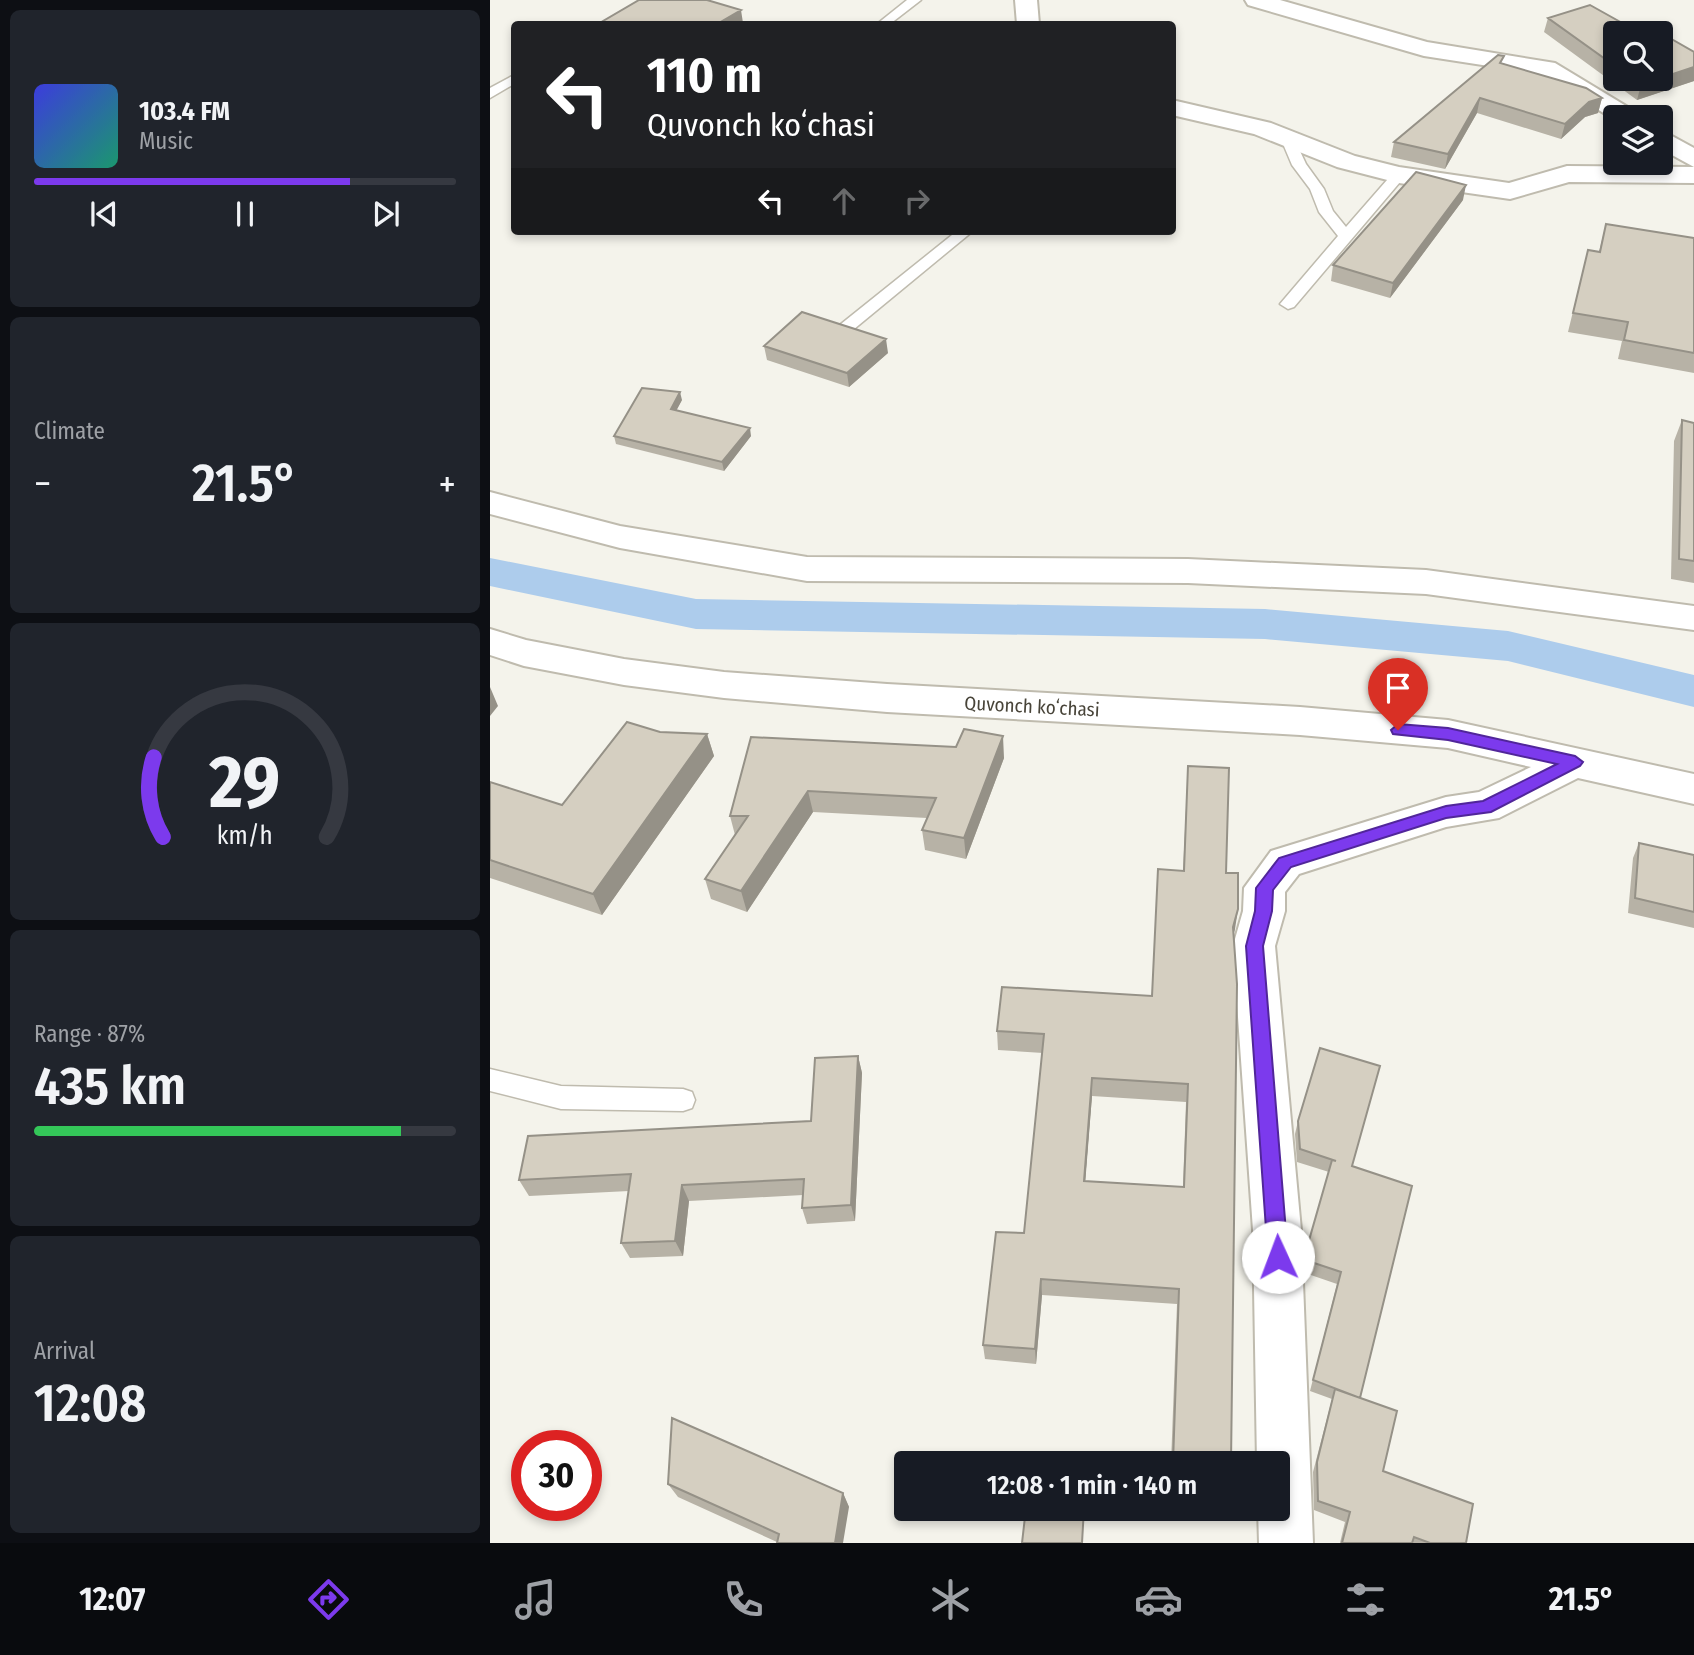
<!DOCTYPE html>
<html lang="en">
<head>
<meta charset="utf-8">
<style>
  :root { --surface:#171b24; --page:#20242c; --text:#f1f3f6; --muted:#9ea1a6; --line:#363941; --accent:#7c3aed }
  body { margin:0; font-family:"Fira Sans Condensed",sans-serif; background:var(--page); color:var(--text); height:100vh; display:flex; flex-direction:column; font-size:26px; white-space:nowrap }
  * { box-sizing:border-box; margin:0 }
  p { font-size:23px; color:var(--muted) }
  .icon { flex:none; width:38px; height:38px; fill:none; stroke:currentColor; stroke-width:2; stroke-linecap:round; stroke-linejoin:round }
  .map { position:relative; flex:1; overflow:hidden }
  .drawer { display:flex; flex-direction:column; gap:10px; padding:10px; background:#0d0f14; width:490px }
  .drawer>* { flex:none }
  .top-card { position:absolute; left:21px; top:21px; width:665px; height:214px; border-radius:7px; box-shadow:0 4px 10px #0003; background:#202124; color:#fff; overflow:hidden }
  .tools { position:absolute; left:1113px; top:21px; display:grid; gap:14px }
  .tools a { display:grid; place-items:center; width:70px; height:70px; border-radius:7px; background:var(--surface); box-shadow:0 4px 10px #0003; font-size:35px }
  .speed { position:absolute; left:21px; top:1430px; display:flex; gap:14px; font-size:35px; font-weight:700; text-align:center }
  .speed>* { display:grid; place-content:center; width:91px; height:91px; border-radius:50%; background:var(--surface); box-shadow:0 4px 10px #0003; line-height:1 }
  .speed .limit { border:10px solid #d22; background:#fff; color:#111 }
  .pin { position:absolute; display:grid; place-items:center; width:60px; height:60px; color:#fff; margin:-72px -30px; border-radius:50% 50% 50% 0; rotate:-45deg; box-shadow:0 0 7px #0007 }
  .pin .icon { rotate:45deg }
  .me { position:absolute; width:77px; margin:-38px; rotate:358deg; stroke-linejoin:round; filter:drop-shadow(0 0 5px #0008) }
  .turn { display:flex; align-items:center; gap:24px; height:147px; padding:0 21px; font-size:32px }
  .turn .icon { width:91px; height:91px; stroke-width:2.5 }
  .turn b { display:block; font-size:49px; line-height:60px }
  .lanes { display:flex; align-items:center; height:66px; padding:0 21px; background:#0003; justify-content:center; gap:35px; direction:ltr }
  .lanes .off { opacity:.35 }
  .big { font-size:52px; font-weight:600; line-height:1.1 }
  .drawer .widget { flex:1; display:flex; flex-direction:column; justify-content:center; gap:10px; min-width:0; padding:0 24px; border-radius:10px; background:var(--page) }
  .drawer .dial { align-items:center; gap:0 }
  .dial svg { height:182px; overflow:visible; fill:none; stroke:var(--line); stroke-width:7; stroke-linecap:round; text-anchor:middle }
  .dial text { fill:var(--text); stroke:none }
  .song { display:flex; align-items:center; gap:21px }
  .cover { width:84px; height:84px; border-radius:10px; background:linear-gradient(135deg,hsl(240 70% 55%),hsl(160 70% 35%)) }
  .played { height:7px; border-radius:4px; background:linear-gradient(90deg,var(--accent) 75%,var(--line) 75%) }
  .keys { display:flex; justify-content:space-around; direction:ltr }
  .heat { display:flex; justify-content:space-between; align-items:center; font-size:38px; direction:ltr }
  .charge { height:10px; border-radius:5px; background:linear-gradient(90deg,#34c759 87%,var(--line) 0) }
  .trip { position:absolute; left:404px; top:1451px; width:396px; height:70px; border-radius:7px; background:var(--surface); box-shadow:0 4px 10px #0003; font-weight:600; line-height:70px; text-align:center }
  .menu { display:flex; height:112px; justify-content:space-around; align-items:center; background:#090b0e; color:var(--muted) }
  .menu .icon { width:49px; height:49px }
  .menu .current { color:var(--accent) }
  .menu b { font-size:32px; color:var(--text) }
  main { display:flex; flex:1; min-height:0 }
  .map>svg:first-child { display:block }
</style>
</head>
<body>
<main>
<section class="drawer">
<div class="widget">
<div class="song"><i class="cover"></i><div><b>103.4 FM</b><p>Music</p></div></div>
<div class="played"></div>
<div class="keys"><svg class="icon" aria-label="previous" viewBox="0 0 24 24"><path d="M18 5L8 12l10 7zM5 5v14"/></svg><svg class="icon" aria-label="pause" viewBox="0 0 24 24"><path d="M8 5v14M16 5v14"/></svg><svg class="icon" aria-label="next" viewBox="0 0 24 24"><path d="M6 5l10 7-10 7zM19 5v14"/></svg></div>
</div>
<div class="widget"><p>Climate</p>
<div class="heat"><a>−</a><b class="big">21.5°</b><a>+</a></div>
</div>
<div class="widget dial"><svg viewBox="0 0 100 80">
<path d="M14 69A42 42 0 1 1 86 69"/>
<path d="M14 69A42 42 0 0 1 10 34" stroke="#7c3aed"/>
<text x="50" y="56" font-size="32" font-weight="700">29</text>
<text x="50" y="72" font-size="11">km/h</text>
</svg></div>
<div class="widget"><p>Range · 87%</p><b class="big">435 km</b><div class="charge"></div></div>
<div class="widget"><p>Arrival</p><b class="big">12:08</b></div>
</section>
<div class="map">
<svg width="1204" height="1543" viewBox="0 0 1204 1543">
  <rect width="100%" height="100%" fill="#f4f3eb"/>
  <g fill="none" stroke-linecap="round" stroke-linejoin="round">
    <path fill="#adccec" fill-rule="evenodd" d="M 0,558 L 206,599 L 775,609 L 1018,631 L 1204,675 L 1204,707 L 1018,661 L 775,639 L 206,629 L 0,586 Z"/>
    <g stroke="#bfbbae" stroke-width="3">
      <path id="lane" d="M 417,0 L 431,0 L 400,24 L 387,24 Z
        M 24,75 L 24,84 L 0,98 L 0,88 Z
        M 793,136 L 803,136 L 816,164 L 834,189 L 843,211 L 856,227 L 904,172 L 916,175 L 804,307 L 798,309 L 790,304 L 848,236 L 829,212 L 820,189 L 802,165 L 791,139 Z
        M 467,231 L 483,231 L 358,334 L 346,334 L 346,328 Z
        M 0,1069 L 71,1086 L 193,1089 L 202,1092 L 205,1100 L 202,1108 L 193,1111 L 71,1109 L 0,1091 Z"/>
    </g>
    <g stroke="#bfbbae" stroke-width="4">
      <path id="street" d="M 525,0 L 547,0 L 549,24 L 527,24 Z
        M 755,0 L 790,0 L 937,42 L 1065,63 L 1146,112 L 1149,117 L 1125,117 L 1125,120 L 1050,74 L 934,56 L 758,5 Z
        M 682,100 L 781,123 L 865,156 L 909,167 L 1019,183 L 1077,166 L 1204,167 L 1204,183 L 1079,182 L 1020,199 L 909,183 L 847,167 L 764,134 L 682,115 Z
        M 1171,130 L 1204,148 L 1204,167 L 1171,149 Z
        M 0,492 L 130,526 L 317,557 L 698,559 L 936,570 L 1204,606 L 1204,630 L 936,594 L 698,583 L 317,581 L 130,548 L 0,514 Z
        M 0,629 L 36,640 L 134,659 L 234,672 L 397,684 L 810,707 L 958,720 L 1204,774 L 1204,804 L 1088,778 L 1009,818 L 956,827 L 809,874 L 795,892 L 795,911 L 785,946 L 811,1230 L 823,1543 L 769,1543 L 768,1508 L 788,1508 L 788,1463 L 767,1463 L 763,1230 L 743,946 L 753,911 L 754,888 L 781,851 L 956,797 L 989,792 L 1041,767 L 958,748 L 810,735 L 397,712 L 234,698 L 134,685 L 34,666 L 0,655 Z"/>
    </g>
    <use href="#lane" fill="#fff" fill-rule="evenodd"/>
    <use href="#street" fill="#fff" fill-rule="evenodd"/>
  </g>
  <path fill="#b7b2a6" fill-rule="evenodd" d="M 1058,18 L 1125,33 L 1125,79 L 1171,79 L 1204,52 L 1204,81 L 1147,100 L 1054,32 Z
    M 1012,63 L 1112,98 L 1108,113 L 1095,117 L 1071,139 L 987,113 L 955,169 L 901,157 L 904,142 Z
    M 973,200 L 900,298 L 841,281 L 843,265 Z
    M 1116,224 L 1204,238 L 1204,373 L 1128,359 L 1132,341 L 1078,332 L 1098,250 L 1109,252 Z
    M 274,346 L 398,353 L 359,387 L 277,360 Z
    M 192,400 L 186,410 L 261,436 L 234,471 L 126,444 L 124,436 Z
    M 1192,420 L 1204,423 L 1204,583 L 1181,579 L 1184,441 Z
    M 170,732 L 217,734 L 224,756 L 112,915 L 0,878 L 0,782 L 72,805 Z
    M 261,737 L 514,758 L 476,859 L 435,850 L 432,830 L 437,818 L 323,812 L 257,912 L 221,899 L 215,879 L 245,835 L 240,816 Z
    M 698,766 L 736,873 L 745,929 L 743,935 L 741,1463 L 681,1463 L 687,1304 L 552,1295 L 546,1364 L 495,1359 L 493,1345 L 534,1233 L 553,1053 L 508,1050 L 507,1031 L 662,996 L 693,871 ZM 602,1096 L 696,1102 L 693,1187 L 595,1181 Z
    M 1149,843 L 1204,855 L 1204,928 L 1138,913 L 1143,858 Z
    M 368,1056 L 372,1073 L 365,1221 L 317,1224 L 312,1208 L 313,1195 L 199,1201 L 193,1256 L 140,1258 L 131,1243 L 139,1191 L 39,1196 L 29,1180 L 321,1121 Z
    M 808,1121 L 862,1166 L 870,1398 L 893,1471 L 976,1543 L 850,1543 L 855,1522 L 824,1510 L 823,1472 L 842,1399 L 820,1391 L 847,1284 L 815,1273 L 815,1257 L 839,1172 L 807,1162 L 805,1134 Z
    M 178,1484 L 353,1493 L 359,1507 L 287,1542 L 188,1497 Z
    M 688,1508 L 738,1508 L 737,1512 Z"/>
  <path fill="#959187" d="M 251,10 L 253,23 L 250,24 L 227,24 Z
    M 1204,67 L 1204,81 L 1147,100 L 1151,85 Z
    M 990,98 L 987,113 L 955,169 L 958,154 Z
    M 1112,98 L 1108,113 L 1095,117 L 1071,139 L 1075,124 L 1099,102 Z
    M 976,185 L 973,200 L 900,298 L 903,283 Z
    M 396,339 L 398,353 L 359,387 L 357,373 Z
    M 190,392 L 192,400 L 183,417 L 181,409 Z
    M 260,428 L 261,436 L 234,471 L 232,462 Z
    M 0,687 L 8,706 L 0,716 Z
    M 217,734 L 224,756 L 112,915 L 103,894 Z
    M 513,736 L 514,758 L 476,859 L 474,838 Z
    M 318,791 L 323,812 L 257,912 L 251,891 Z
    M 748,909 L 745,929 L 740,946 L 743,927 Z
    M 368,1056 L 372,1073 L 365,1221 L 361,1205 Z
    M 602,1078 L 602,1096 L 594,1198 L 594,1181 Z
    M 192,1185 L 199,1201 L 193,1256 L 185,1241 Z
    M 551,1279 L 552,1295 L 546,1364 L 545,1349 Z
    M 353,1493 L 359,1507 L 353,1543 L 345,1543 Z"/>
  <path fill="#d5cfc1" stroke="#959187" stroke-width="2" fill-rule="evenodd" d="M 149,0 L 217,0 L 251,10 L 227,24 L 108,24 Z
    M 1100,5 L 1150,33 L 1125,33 L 1125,66 L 1058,18 Z
    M 1163,29 L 1170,33 L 1151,33 Z
    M 1171,33 L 1204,52 L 1204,67 L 1171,78 Z
    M 1008,55 L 1014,56 L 1010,63 L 1096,88 L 1112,98 L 1099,102 L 1075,124 L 990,98 L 958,154 L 904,142 Z
    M 1143,79 L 1170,79 L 1151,85 Z
    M 926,172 L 976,185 L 903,283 L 843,265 Z
    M 1116,224 L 1204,238 L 1204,353 L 1134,340 L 1138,322 L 1083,313 L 1098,250 L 1110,252 Z
    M 312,312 L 396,339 L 357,373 L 274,346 Z
    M 152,388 L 190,392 L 181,409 L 260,428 L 232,462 L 124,436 Z
    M 1192,420 L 1204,423 L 1204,561 L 1189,559 Z
    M 137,722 L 170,732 L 217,734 L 103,894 L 0,860 L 0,782 L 72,805 Z
    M 474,729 L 513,736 L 474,838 L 432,830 L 446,798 L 318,791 L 251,891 L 215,879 L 258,816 L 240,816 L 261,737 L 466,747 Z
    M 698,766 L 739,768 L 736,873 L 748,873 L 748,909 L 743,927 L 747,984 L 741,1463 L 683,1463 L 689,1289 L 551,1279 L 545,1349 L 493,1345 L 506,1232 L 534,1233 L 554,1034 L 507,1031 L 512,987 L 662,996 L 668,869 L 694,871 ZM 602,1078 L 698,1084 L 694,1187 L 594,1181 Z
    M 1149,843 L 1204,855 L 1204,912 L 1145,898 Z
    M 830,1048 L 890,1066 L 862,1166 L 922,1186 L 870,1398 L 823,1380 L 851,1272 L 818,1261 L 818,1244 L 842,1160 L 846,1161 L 810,1149 L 808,1121 Z
    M 368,1056 L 361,1205 L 312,1208 L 314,1179 L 192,1185 L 185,1241 L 131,1243 L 141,1174 L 29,1180 L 38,1136 L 321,1121 L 325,1058 Z
    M 845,1389 L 907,1411 L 893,1471 L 983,1504 L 976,1543 L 940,1543 L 924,1537 L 922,1543 L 852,1543 L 860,1512 L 828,1501 L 827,1462 Z
    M 182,1418 L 353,1493 L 345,1543 L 287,1543 L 289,1534 L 178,1484 Z
    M 536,1508 L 594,1508 L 592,1543 L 532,1543 Z"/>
  <path fill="#7c3aed" stroke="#51269a" stroke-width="2" d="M 908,724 L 958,728 L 1085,756 L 1093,762 L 1090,766 L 1001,812 L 956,818 L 801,867 L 783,890 L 782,911 L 773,946 L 798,1257 L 795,1264 L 788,1267 L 781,1264 L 778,1257 L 756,946 L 765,911 L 766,888 L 789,858 L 956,806 L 993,801 L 1067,764 L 958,740 L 903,734 L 901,730 Z"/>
  <g text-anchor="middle" stroke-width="6" stroke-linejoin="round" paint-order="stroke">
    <g font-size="19" fill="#484439" stroke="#fff">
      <text transform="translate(542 706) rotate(3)" y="7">Quvonch koʻchasi</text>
    </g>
  </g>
</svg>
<div class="tools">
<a><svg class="icon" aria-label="search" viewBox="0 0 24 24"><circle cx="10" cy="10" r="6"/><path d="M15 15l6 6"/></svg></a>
<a><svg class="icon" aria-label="layers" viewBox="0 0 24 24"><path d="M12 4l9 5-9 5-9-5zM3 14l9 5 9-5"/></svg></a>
</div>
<div class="speed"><div class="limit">30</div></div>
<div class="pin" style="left:908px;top:730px;background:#d93025"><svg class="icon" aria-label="arrive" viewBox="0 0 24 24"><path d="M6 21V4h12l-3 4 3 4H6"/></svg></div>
<svg class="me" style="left:788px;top:1257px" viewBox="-20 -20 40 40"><circle r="19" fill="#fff"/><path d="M0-13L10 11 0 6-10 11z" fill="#7c3aed"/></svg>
<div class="trip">12:08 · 1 min · 140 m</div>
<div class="top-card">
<div class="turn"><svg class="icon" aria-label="left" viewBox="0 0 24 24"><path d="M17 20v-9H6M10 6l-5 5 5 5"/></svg><div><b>110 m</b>Quvonch koʻchasi</div></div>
<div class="lanes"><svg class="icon" aria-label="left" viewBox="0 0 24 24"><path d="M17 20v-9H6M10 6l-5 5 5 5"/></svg><svg class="icon off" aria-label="ahead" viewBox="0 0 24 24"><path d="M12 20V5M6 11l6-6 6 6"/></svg><svg class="icon off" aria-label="right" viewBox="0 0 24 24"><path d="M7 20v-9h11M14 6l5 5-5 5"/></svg></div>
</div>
</div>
</main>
<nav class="menu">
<b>12:07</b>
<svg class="icon current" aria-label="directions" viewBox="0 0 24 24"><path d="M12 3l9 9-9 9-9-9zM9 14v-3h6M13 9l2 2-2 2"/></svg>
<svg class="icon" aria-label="music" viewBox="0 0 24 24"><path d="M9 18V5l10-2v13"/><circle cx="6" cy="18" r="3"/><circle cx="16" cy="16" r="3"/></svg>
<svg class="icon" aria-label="phone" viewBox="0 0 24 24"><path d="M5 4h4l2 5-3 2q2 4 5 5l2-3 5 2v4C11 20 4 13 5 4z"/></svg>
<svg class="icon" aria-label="climate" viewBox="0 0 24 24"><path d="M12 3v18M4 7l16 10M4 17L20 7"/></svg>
<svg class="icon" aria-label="car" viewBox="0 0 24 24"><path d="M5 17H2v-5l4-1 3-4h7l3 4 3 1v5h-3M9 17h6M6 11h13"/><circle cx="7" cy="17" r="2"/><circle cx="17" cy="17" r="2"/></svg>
<svg class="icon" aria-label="filters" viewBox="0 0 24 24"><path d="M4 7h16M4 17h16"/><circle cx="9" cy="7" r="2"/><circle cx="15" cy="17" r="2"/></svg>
<b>21.5°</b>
</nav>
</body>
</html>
